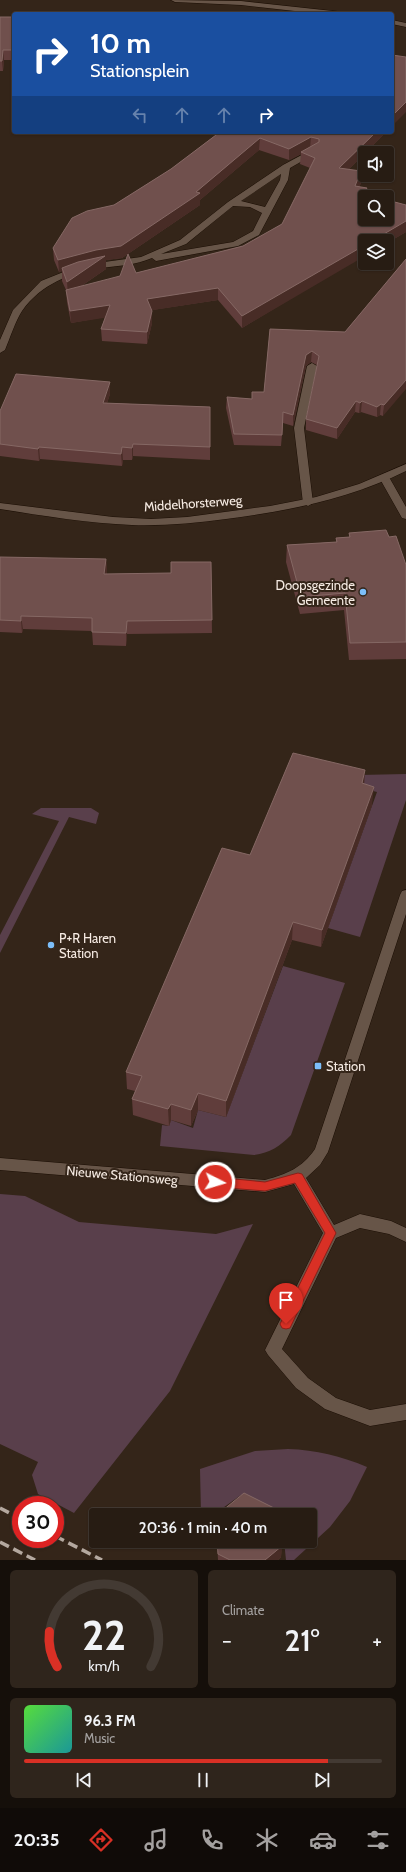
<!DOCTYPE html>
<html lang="en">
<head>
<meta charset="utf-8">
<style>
  :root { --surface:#271c13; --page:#2f251c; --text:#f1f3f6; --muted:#a4a1a0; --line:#433a33; --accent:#d93025 }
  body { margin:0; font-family:Cabin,sans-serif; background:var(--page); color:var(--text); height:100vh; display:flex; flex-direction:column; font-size:15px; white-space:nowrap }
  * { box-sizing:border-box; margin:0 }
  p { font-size:13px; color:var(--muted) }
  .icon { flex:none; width:22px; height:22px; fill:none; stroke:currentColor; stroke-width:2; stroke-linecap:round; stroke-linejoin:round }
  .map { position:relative; height:1560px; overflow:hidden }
  .side { display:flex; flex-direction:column; gap:10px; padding:10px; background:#150f0a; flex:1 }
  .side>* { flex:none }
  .guide { position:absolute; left:12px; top:12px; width:382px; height:122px; border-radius:4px; box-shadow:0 1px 3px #0004,0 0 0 1px var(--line); background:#1a4fa0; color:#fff; overflow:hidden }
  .controls { position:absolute; left:358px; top:146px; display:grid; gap:8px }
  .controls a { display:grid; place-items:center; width:36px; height:36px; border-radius:4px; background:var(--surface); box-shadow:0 1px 3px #0004,0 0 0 1px var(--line); font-size:20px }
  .speed { position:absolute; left:12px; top:1496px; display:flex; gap:8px; font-size:20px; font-weight:700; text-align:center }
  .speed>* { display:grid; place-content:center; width:52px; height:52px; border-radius:50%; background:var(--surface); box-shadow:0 1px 3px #0004,0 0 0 1px var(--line); line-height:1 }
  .speed .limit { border:6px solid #d22; background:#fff; color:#111 }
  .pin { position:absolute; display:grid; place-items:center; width:34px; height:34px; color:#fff; margin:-41px -17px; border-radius:50% 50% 50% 0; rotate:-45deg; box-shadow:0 0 4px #0007 }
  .pin .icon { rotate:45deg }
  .me { position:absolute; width:44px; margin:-22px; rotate:95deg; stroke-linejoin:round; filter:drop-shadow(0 0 3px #0008) }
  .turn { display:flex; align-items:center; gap:14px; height:84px; padding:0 12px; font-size:18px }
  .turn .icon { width:52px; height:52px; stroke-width:2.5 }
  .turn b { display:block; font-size:28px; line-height:34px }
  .lanes { display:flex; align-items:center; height:38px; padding:0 12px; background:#0003; justify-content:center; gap:20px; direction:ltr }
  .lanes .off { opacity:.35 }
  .big { font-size:30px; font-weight:600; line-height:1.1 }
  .side .card { flex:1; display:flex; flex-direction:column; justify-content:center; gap:6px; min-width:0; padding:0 14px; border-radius:6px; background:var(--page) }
  .side .dial { align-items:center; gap:0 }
  .dial svg { height:104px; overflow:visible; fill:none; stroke:var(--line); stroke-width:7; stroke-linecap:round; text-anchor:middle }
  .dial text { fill:var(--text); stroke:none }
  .song { display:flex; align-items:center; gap:12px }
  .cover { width:48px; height:48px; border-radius:6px; background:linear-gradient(135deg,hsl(110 70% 55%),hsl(180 70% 35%)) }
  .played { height:4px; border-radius:2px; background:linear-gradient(90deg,var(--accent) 85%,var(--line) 85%) }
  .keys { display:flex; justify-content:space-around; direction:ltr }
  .heat { display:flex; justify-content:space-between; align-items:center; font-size:22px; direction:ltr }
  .side .tiles { flex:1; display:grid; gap:10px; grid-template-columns:1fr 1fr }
  .card:last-child { grid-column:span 2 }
  .trip { position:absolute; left:89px; top:1508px; width:228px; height:40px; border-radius:4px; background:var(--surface); box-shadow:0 1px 3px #0004,0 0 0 1px var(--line); font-weight:600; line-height:40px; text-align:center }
  .tab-bar { display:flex; height:64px; justify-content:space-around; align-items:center; background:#100b08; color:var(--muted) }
  .tab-bar .icon { width:28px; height:28px }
  .tab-bar .active { color:var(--accent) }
  .tab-bar b { font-size:18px; color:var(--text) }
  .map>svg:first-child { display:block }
</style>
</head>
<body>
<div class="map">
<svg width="406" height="1560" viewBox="0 0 406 1560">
  <rect width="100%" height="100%" fill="#342519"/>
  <path fill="#593f4b" d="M 406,774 L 406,800 L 360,937 L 328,928 L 377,792 L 353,786 L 359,775 Z
    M 41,808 L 91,808 L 99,813 L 96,824 L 69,817 L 0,953 L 0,935 L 59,821 L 32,814 Z
    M 283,966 L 345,983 L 291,1135 C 280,1146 270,1153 254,1155 L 160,1146 L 162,1125 L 169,1126 L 171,1120 L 193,1128 L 198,1110 L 226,1117 Z
    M 0,1194 L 25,1196 L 79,1222 L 216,1234 L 253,1224 L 170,1391 L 74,1513 L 38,1494 L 32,1475 L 38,1462 L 0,1444 Z
    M 288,1449 C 316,1450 341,1456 367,1467 L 350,1501 L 330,1527 L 294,1560 L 286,1560 L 284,1541 L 310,1541 L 310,1515 L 280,1515 L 241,1495 L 213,1515 L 201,1515 L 200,1469 L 255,1451 Z"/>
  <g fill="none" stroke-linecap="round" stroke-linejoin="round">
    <g stroke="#1b0e04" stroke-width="1">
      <path id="service" d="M 312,363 L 317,366 L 304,428 L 313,503 L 308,506 L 303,503 L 294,428 L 307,366 Z"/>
    </g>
    <g stroke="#1b0e04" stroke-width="1">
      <path id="minor" d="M 171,0 L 241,1 L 342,12 L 346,14 L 322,14 L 241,5 L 175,2 Z
        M 392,20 L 406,23 L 406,27 L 392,24 Z
        M 311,150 L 314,150 L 318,152 L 290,168 L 288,180 L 259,235 L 238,246 L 156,261 L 152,258 C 136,265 117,266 101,268 C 70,273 41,284 22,311 C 15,322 10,338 5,350 L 0,353 L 0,340 L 13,310 L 41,281 L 66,271 L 97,263 L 141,257 L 180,240 L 228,202 L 283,165 ZM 281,174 L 280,180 L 265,207 L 241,201 ZM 233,206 L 250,207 L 262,213 L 253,231 L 233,242 L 161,254 L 186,244 Z
        M 385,476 L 389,477 L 406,507 L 406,519 L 402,518 L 380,479 Z
        M 406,890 L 406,914 L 328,1152 L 320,1165 L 306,1178 L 334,1225 L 360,1214 L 391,1221 L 406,1228 L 406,1242 L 389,1234 L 360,1228 L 336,1238 L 282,1349 L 308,1378 L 336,1398 L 370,1410 L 406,1404 L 406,1420 L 370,1426 L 325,1409 L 296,1388 L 268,1355 L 265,1350 L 323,1233 L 294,1184 L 265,1192 L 0,1170 L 0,1158 L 265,1180 C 287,1174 302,1168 315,1149 L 400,895 L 402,891 Z"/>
    </g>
    <g stroke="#1b0e04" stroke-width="1">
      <path id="tertiary" d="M 406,464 L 406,471 C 349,499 288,511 226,519 C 195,523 164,526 132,525 C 88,523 44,516 0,509 L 0,503 L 113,517 L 151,519 L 187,517 L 270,506 L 316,497 L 359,484 Z"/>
    </g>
    <use href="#service" fill="#675548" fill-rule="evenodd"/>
    <use href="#minor" fill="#675548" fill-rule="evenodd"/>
    <use href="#tertiary" fill="#675548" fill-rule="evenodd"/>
    <path stroke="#b4a89f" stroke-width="3.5" stroke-dasharray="10 5" stroke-linecap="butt" d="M 0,1508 L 21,1519
      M 55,1536 L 102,1560
      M 0,1542 L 35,1560"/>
  </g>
  <path fill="#603d3b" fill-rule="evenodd" d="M 0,17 L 14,17 L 14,60 L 4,60 L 3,71 L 0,71 Z
    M 220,132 L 386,132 L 348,170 L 361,171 L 361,183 L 359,187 L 367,188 L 366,194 L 406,205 L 406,232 L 387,243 L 387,241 L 242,328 L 218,300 L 152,310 L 152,323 L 147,344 L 102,341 L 101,329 L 105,317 L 71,323 L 67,302 L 66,290 L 62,281 L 62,271 L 59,272 L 54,260 L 53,248 L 114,205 L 171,169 ZM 259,150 L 289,160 L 301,154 L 300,164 L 310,168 L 282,224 L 243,246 L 80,287 L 106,269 L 106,260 L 122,258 L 200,205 L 200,200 Z
    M 406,259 L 383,416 L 380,415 L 377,417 L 361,412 L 359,413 L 355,412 L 337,439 L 306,430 L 306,419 L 317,365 L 311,362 L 306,366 L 293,426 L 283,423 L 281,446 L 234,445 L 226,408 L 227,397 L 252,399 L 264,392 L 270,329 L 345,332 Z
    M 110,394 L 107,403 L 210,407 L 210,460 L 133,456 L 132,460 L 123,460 L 122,466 L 40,459 L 39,461 L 0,456 L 0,411 Z
    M 349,533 L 389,537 L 406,565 L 406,659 L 349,660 L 344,610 L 300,614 L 286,562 L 287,545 L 336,542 L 336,538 L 349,537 Z
    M 0,557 L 106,559 L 107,574 L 171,573 L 211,562 L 212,633 L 127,634 L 126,646 L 93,645 L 92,631 L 23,629 L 22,633 L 0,632 Z
    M 364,784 L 372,805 L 321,947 L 292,940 L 226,1117 L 198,1110 L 191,1126 L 171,1120 L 169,1126 L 133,1115 L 132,1099 L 135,1091 L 127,1089 L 126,1072 L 250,855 Z
    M 217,1541 L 282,1541 L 281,1557 L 278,1560 L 218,1560 Z"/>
  <path fill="#482c26" d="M 3,50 L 4,60 L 3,71 L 2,61 Z
    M 406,102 L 406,112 L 392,126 L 392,116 Z
    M 376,132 L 386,132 L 338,180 L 339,168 Z
    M 311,137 L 310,149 L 301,152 L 301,154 L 289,160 L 289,149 Z
    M 260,138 L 259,150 L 200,200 L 200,205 L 122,258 L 106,260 L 106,269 L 68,295 L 67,282 L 62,268 L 62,271 L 59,272 L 58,260 L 196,192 Z
    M 361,171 L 361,183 L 354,198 L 355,186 Z
    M 406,221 L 406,232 L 387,243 L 387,241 L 372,241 Z
    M 365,245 L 365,256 L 242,328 L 242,316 Z
    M 218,288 L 218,300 L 147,311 L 147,299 Z
    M 110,305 L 110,317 L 71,323 L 70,311 Z
    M 152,311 L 152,323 L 147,344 L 147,332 Z
    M 312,351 L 311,362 L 306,366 L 293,426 L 293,415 L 306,355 Z
    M 406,380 L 406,389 L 383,416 L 384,405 Z
    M 110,382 L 110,394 L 103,415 L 103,403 Z
    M 356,401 L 355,412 L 337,439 L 337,428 Z
    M 362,401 L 361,412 L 359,413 L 360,403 Z
    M 381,404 L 380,415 L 377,417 L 377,407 Z
    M 133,444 L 133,456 L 132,460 L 132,448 Z
    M 39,447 L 40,459 L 39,461 L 38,449 Z
    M 122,447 L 123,460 L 122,466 L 121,454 Z
    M 106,559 L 107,572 L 105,587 L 104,574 Z
    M 21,616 L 23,629 L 22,633 L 21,621 Z
    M 127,621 L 127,634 L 126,646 L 126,633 Z
    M 365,770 L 364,788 L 362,783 Z
    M 374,787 L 372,805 L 321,947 L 322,930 Z
    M 293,922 L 292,940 L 226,1117 L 226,1101 Z
    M 198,1093 L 198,1110 L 191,1126 L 191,1110 Z
    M 171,1104 L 171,1120 L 169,1126 L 168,1109 Z
    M 282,1546 L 281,1557 L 278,1560 L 265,1560 Z"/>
  <path fill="#70504d" stroke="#856864" d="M 0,17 L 14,17 L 14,50 L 3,50 L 2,61 L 0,61 Z
    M 392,55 L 406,57 L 406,102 L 392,116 Z
    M 220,132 L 376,132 L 339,168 L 361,171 L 355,186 L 367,188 L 364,193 L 378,197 L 365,197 L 365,219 L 387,219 L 387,200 L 406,205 L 406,221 L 372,241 L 365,241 L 365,245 L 242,316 L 218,288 L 147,299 L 152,311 L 147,332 L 101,329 L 110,305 L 70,311 L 66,290 L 120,276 L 128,254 L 136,273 L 243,246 L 282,224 L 315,158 L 301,152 L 319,142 L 319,139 L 311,137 L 289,149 L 260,138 L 196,192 L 200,193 L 121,246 L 96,250 L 58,260 L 53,248 L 72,218 L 87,211 L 114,205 L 171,169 Z
    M 105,256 L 67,282 L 62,268 L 78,262 Z
    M 406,259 L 406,380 L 384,405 L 381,404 L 377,407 L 362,401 L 360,403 L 356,401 L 337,428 L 306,419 L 319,356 L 312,351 L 306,355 L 293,415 L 283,412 L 282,435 L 234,434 L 227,397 L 252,399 L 252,392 L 264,392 L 270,329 L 345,332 Z
    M 16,374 L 110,382 L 103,403 L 210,407 L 210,447 L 133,444 L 132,448 L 122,447 L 121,454 L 39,447 L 38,449 L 0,444 L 0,411 Z
    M 386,530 L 389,537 L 396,536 L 406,565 L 406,642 L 350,643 L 345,593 L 301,597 L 287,545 L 337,542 L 336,538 L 350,537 L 349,533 Z
    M 0,557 L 106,559 L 104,574 L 171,573 L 171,562 L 211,562 L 212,620 L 127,621 L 126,633 L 92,632 L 92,618 L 21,616 L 21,621 L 0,620 Z
    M 293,753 L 365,770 L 362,783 L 374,787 L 322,930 L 293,922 L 226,1101 L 198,1093 L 191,1110 L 171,1104 L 168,1109 L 132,1099 L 142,1076 L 126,1072 L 222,848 L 250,855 Z
    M 244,1493 L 280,1511 L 280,1515 L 217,1515 Z
    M 217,1541 L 282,1541 L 282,1546 L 265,1560 L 230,1560 L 218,1554 Z"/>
  <path fill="#d93025" stroke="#8d1f18" d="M 298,1173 L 302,1174 L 336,1233 L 290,1328 L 286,1329 L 282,1328 L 280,1324 L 325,1233 L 295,1183 L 265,1191 L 215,1187 L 211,1186 L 209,1182 L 211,1179 L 215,1177 L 265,1182 Z"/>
  <g fill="#7cbef9" stroke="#342519" stroke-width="1.5">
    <circle cx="363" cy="592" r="4"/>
    <circle cx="51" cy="945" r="4"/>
    <rect x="314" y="1062" width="8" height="8" rx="2"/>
  </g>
  <g text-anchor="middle" stroke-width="4" stroke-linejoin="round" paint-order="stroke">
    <g font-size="13" fill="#f6ebe3" stroke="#342519">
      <text transform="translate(193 503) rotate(-4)" y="5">Middelhorsterweg</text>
      <text transform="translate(122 1175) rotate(5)" y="5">Nieuwe Stationsweg</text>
    </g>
    <g font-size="13" fill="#f6ebe3" stroke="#342519" text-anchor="start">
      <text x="355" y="590" text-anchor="end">Doopsgezinde<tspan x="355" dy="15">Gemeente</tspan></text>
      <text x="59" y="943">P+R Haren<tspan x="59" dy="15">Station</tspan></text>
      <text x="326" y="1071">Station</text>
    </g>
  </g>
</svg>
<div class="controls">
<a><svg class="icon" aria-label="sound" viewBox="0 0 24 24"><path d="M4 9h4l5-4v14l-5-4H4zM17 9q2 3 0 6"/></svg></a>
<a><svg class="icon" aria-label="search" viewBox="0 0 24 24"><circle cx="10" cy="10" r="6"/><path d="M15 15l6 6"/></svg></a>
<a><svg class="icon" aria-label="layers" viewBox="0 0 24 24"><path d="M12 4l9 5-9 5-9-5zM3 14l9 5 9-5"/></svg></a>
</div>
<div class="speed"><div class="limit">30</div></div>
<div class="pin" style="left:286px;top:1324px;background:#d93025"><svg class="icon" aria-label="arrive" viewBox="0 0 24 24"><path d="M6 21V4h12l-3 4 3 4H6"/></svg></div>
<svg class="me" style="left:215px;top:1182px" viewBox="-20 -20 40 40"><circle r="17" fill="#d93025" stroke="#fff" stroke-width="3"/><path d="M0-11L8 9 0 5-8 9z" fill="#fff"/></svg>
<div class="trip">20:36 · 1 min · 40 m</div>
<div class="guide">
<div class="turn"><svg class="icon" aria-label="right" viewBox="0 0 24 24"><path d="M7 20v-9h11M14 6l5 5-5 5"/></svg><div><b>10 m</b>Stationsplein</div></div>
<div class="lanes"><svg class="icon off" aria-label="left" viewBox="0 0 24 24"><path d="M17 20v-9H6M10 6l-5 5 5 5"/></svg><svg class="icon off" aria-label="ahead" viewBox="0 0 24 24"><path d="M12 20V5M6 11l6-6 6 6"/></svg><svg class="icon off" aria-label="ahead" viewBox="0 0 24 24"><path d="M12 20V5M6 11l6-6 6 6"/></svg><svg class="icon" aria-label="right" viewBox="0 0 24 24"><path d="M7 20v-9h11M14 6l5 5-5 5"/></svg></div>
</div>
</div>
<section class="side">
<div class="tiles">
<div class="card dial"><svg viewBox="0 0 100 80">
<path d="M14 69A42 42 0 1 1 86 69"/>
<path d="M14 69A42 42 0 0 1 8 42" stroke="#d93025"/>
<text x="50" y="56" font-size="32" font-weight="700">22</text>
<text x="50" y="72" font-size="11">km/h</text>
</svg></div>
<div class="card"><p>Climate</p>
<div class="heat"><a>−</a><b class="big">21°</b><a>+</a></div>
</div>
<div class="card">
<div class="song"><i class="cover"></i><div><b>96.3 FM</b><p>Music</p></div></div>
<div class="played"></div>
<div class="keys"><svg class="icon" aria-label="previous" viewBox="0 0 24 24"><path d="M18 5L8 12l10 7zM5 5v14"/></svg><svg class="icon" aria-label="pause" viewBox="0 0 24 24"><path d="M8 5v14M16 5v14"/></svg><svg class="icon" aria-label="next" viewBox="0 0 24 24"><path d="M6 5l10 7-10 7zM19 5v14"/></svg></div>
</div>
</div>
</section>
<nav class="tab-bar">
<b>20:35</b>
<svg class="icon active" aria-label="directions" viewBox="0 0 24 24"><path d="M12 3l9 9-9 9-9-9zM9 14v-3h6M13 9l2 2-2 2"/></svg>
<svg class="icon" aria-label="music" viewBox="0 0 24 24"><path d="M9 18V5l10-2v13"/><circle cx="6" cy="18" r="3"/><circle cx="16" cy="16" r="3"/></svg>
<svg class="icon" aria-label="phone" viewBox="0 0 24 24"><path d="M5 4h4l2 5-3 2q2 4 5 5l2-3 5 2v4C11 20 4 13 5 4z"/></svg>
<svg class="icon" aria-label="climate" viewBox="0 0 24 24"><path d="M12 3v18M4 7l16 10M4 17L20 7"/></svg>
<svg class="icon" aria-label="car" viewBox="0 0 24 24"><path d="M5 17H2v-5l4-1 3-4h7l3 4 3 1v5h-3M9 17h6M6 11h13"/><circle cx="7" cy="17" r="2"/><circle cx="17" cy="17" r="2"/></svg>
<svg class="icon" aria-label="filters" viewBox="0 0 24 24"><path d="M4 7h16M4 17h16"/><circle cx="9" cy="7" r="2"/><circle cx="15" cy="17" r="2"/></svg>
</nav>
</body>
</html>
